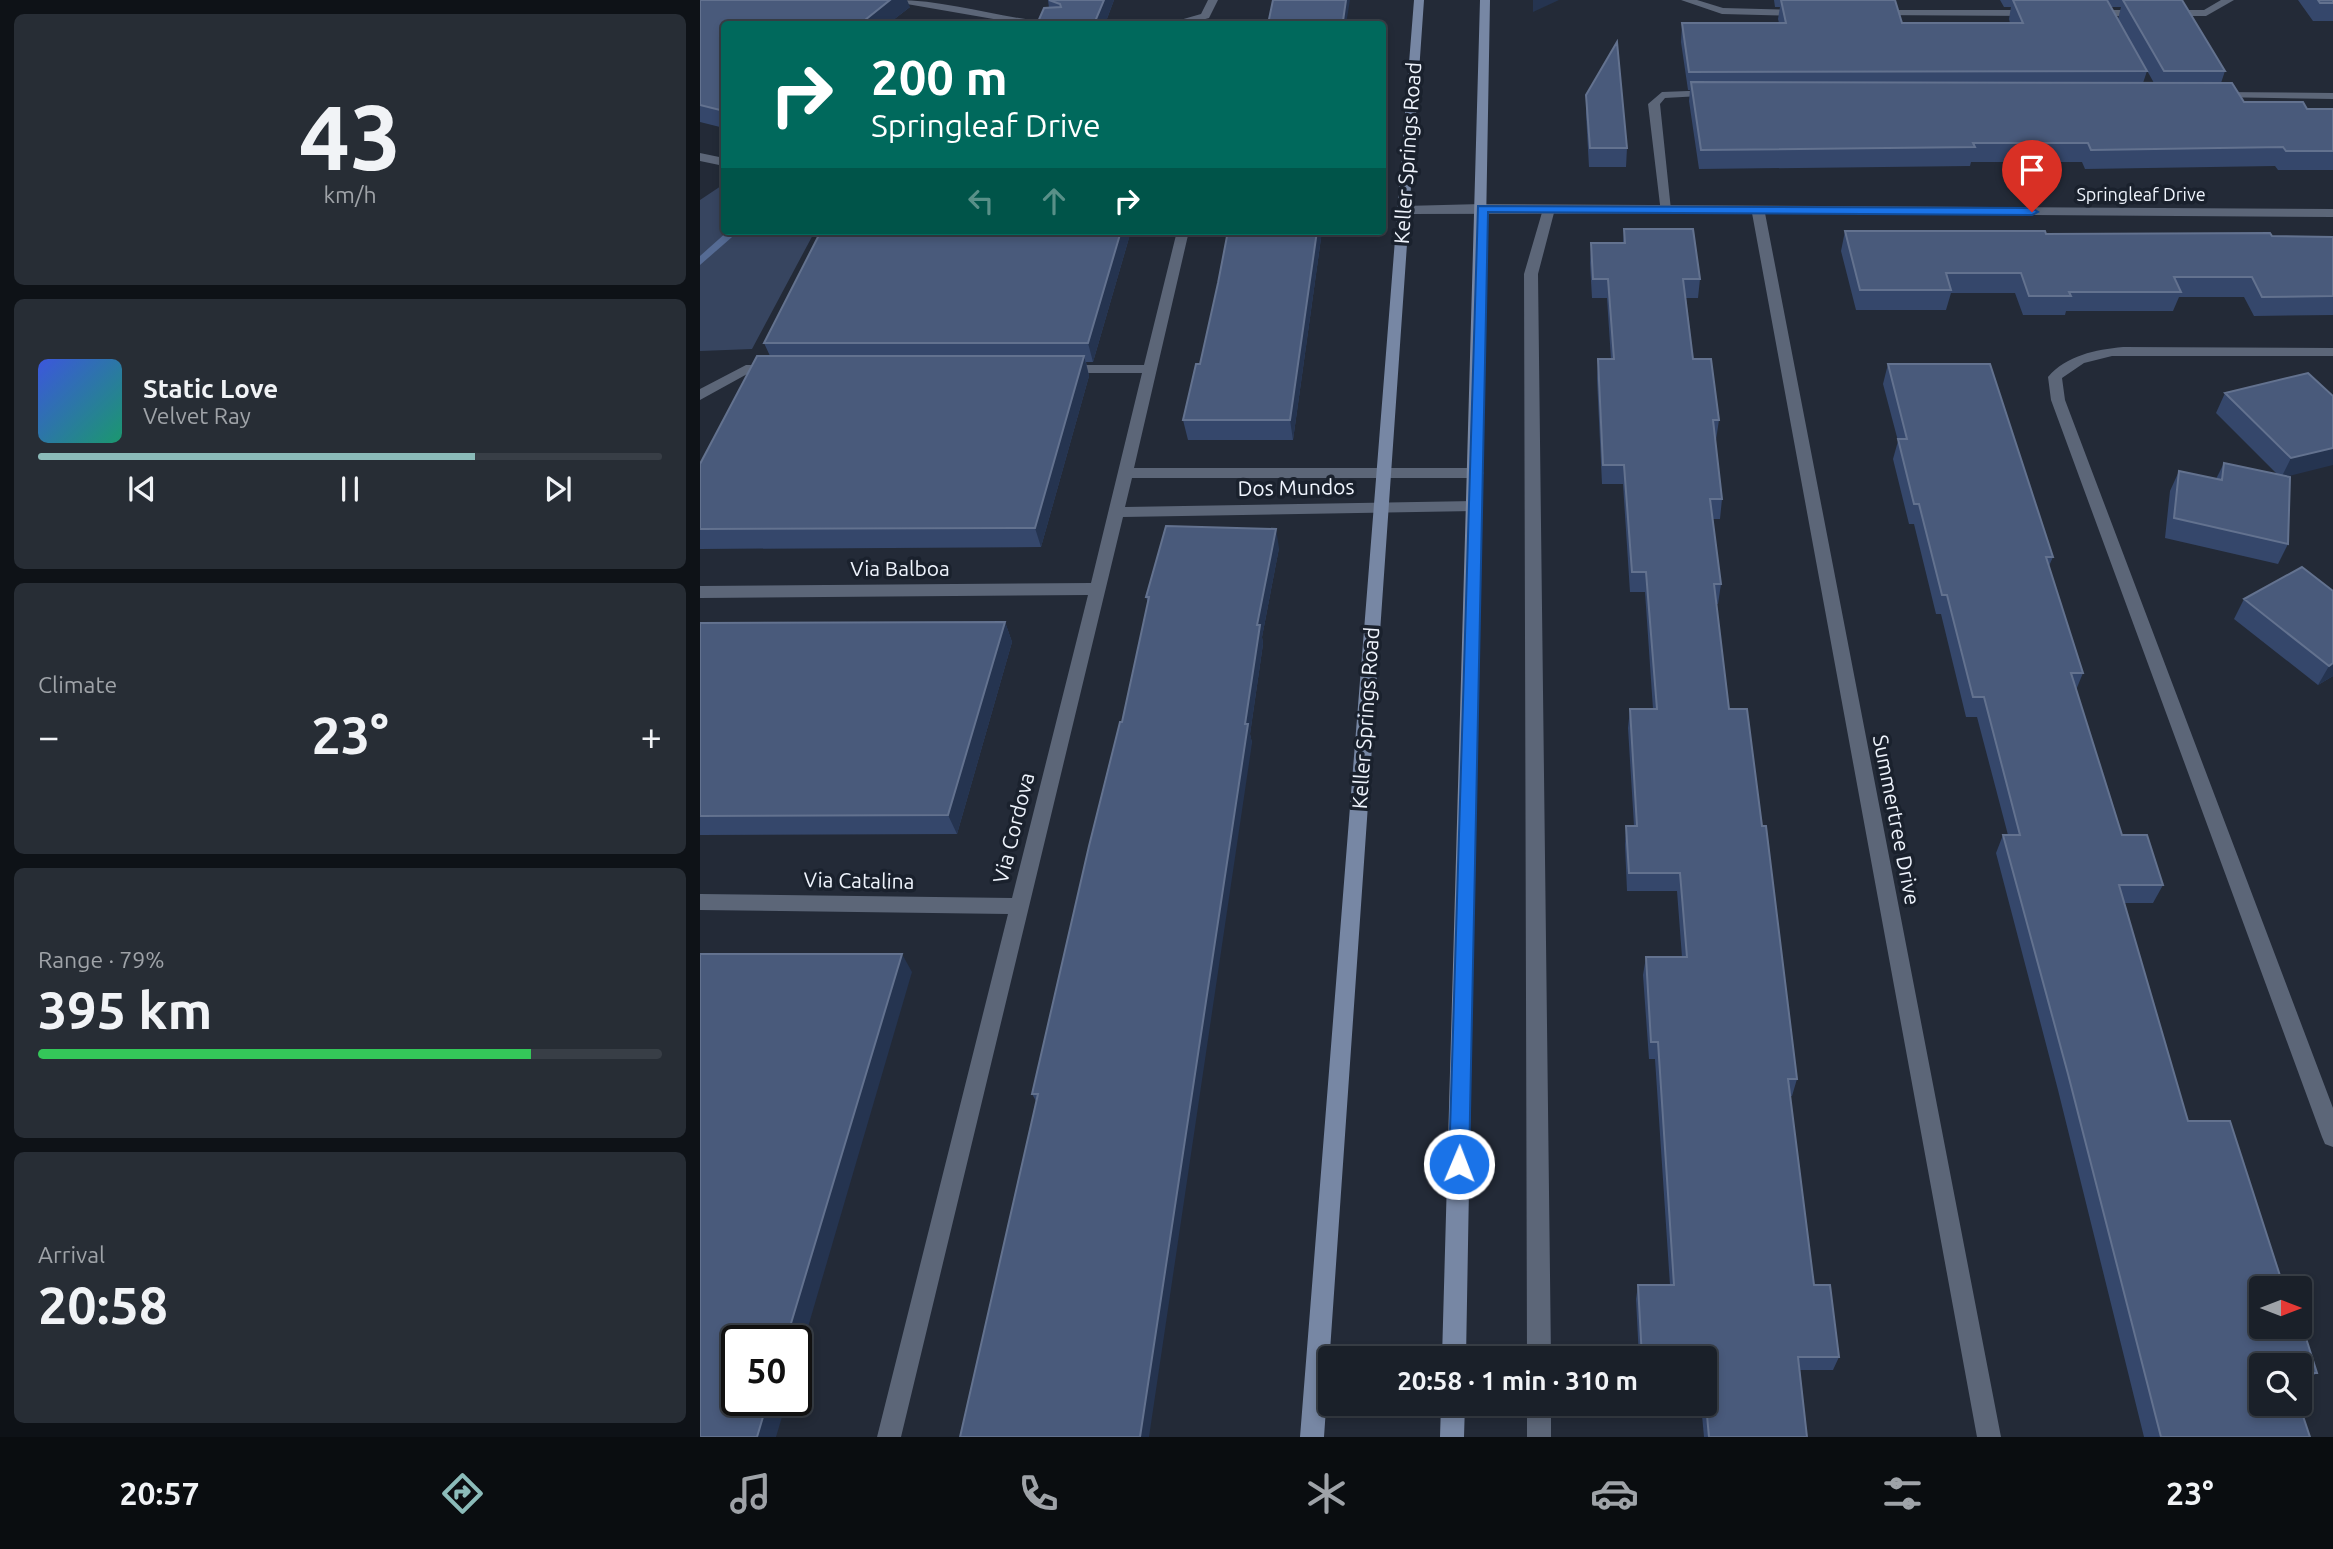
<!DOCTYPE html>
<html lang="en">
<head>
<meta charset="utf-8">
<style>
  :root { --surface:#1a2029; --page:#272d35; --text:#f1f3f6; --muted:#9fa3a8; --line:#383e46; --accent:#8bbbb9 }
  body { margin:0; font-family:Ubuntu,sans-serif; background:var(--page); color:var(--text); height:100vh; display:flex; flex-direction:column; font-size:26px; white-space:nowrap }
  * { box-sizing:border-box; margin:0 }
  p { font-size:23px; color:var(--muted) }
  .icon { flex:none; width:38px; height:38px; fill:none; stroke:currentColor; stroke-width:2; stroke-linecap:round; stroke-linejoin:round }
  .map { position:relative; flex:1; overflow:hidden }
  .details { display:flex; flex-direction:column; gap:14px; padding:14px; background:#0e1217; width:700px }
  .details>* { flex:none }
  .guide { position:absolute; left:21px; top:21px; width:665px; height:214px; border-radius:7px; box-shadow:0 4px 10px #0003,0 0 0 2px var(--line); background:#00695c; color:#fff; overflow:hidden }
  .needle { width:46px; rotate:90deg }
  .buttons { position:absolute; left:1549px; top:1276px; display:grid; gap:14px }
  .buttons a { display:grid; place-items:center; width:63px; height:63px; border-radius:7px; background:var(--surface); box-shadow:0 4px 10px #0003,0 0 0 2px var(--line); font-size:35px }
  .speed { position:absolute; left:21px; top:1325px; display:flex; gap:14px; font-size:35px; font-weight:700; text-align:center }
  .speed>* { display:grid; place-content:center; width:91px; height:91px; border-radius:50%; background:var(--surface); box-shadow:0 4px 10px #0003,0 0 0 2px var(--line); line-height:1 }
  .speed .limit { border:4px solid #111; border-radius:10px; background:#fff; color:#111 }
  .pin { position:absolute; display:grid; place-items:center; width:60px; height:60px; color:#fff; margin:-72px -30px; border-radius:50% 50% 50% 0; rotate:-45deg; box-shadow:0 0 7px #0007 }
  .pin .icon { rotate:45deg }
  .me { position:absolute; width:77px; margin:-38px; rotate:1deg; stroke-linejoin:round; filter:drop-shadow(0 0 5px #0008) }
  .turn { display:flex; align-items:center; gap:24px; height:147px; padding:0 35px; font-size:32px }
  .turn .icon { width:91px; height:91px; stroke-width:2.5 }
  .turn b { display:block; font-size:49px; line-height:60px }
  .lanes { display:flex; align-items:center; height:66px; padding:0 35px; background:#0003; justify-content:center; gap:35px; direction:ltr }
  .lanes .off { opacity:.35 }
  .big { font-size:52px; font-weight:700; line-height:1.1 }
  .details .widget { flex:1; display:flex; flex-direction:column; justify-content:center; gap:10px; min-width:0; padding:0 24px; border-radius:10px; background:var(--page) }
  .details .dial { align-items:center; gap:0 }
  .dial b { font-size:91px; line-height:1 }
  .song { display:flex; align-items:center; gap:21px }
  .cover { width:84px; height:84px; border-radius:10px; background:linear-gradient(135deg,hsl(230 70% 55%),hsl(160 70% 35%)) }
  .played { height:7px; border-radius:4px; background:linear-gradient(90deg,var(--accent) 70%,var(--line) 70%) }
  .keys { display:flex; justify-content:space-around; direction:ltr }
  .heat { display:flex; justify-content:space-between; align-items:center; font-size:38px; direction:ltr }
  .charge { height:10px; border-radius:5px; background:linear-gradient(90deg,#34c759 79%,var(--line) 0) }
  .trip { position:absolute; left:618px; top:1346px; width:399px; height:70px; border-radius:7px; background:var(--surface); box-shadow:0 4px 10px #0003,0 0 0 2px var(--line); font-weight:700; line-height:70px; text-align:center }
  .tabs { display:flex; height:112px; justify-content:space-around; align-items:center; background:#0a0d10; color:var(--muted) }
  .tabs .icon { width:49px; height:49px }
  .tabs .on { color:var(--accent) }
  .tabs b { font-size:32px; color:var(--text) }
  main { display:flex; flex:1; min-height:0 }
  .map>svg:first-child { display:block }
</style>
</head>
<body>
<main>
<section class="details">
<div class="widget dial"><b>43</b><p>km/h</p></div>
<div class="widget">
<div class="song"><i class="cover"></i><div><b>Static Love</b><p>Velvet Ray</p></div></div>
<div class="played"></div>
<div class="keys"><svg class="icon" aria-label="previous" viewBox="0 0 24 24"><path d="M18 5L8 12l10 7zM5 5v14"/></svg><svg class="icon" aria-label="pause" viewBox="0 0 24 24"><path d="M8 5v14M16 5v14"/></svg><svg class="icon" aria-label="next" viewBox="0 0 24 24"><path d="M6 5l10 7-10 7zM19 5v14"/></svg></div>
</div>
<div class="widget"><p>Climate</p>
<div class="heat"><a>−</a><b class="big">23°</b><a>+</a></div>
</div>
<div class="widget"><p>Range · 79%</p><b class="big">395 km</b><div class="charge"></div></div>
<div class="widget"><p>Arrival</p><b class="big">20:58</b></div>
</section>
<div class="map">
<svg width="1633" height="1437" viewBox="0 0 1633 1437">
  <rect width="100%" height="100%" fill="#232a37"/>
  <path fill="#374560" d="M 24,184 L 24,231 L 115,231 L 52,349 L 0,351 L 0,200 Z"/>
  <g fill="none" stroke-linecap="round" stroke-linejoin="round">
    <path fill="#556b94" fill-rule="evenodd" d="M 28,231 L 39,231 L 0,265 L 0,256 Z"/>
    <path fill="#5c6678" fill-rule="evenodd" d="M 1014,90 L 1018,91 L 1018,95 L 965,98 L 960,104 L 971,210 L 969,213 L 961,213 L 948,104 L 962,92 Z
      M 1518,92 L 1633,93 L 1633,99 L 1514,97 L 1512,95 Z
      M 849,205 L 855,209 L 838,274 L 851,1358 L 827,1358 L 824,274 L 843,209 Z
      M 1423,347 L 1633,348 L 1633,356 L 1412,356 L 1384,363 L 1362,378 L 1365,400 L 1633,1108 L 1633,1147 L 1625,1144 L 1622,1137 L 1351,400 L 1348,377 C 1367,355 1395,350 1423,347 Z
      M 827,1404 L 851,1404 L 851,1437 L 827,1437 Z"/>
    <path fill="#5c6678" fill-rule="evenodd" d="M 196,0 C 242,0 286,14 332,20 C 342,21 355,18 363,24 L 323,24 L 201,3 Z
      M 508,0 L 518,0 L 509,18 L 487,24 L 443,24 L 448,21 L 480,20 L 501,14 Z
      M 981,0 L 997,0 L 1023,8 L 1102,10 L 1107,13 L 1102,16 L 1022,14 Z
      M 1521,0 L 1534,0 L 1506,16 L 1393,16 L 1388,13 L 1393,10 L 1504,10 Z
      M 1176,10 L 1333,10 L 1338,13 L 1333,16 L 1172,15 L 1172,11 Z
      M 0,153 L 24,158 L 24,166 L 0,161 Z
      M 782,204 L 1633,209 L 1633,217 L 1065,213 L 1301,1437 L 1277,1437 L 1052,213 L 704,214 L 698,210 L 704,206 Z
      M 477,231 L 489,231 L 434,468 L 776,468 L 784,473 L 776,478 L 432,478 L 425,507 L 775,501 L 783,506 L 775,511 L 423,517 L 201,1437 L 177,1437 L 308,914 L 0,910 L 0,894 L 312,898 L 388,595 L 0,598 L 0,586 L 391,583 L 442,373 L 364,373 L 357,369 L 364,365 L 444,365 Z
      M 46,365 L 74,365 L 81,369 L 74,373 L 49,373 L 0,400 L 0,389 Z"/>
    <path fill="#7787a4" fill-rule="evenodd" d="M 714,0 L 724,0 L 624,1437 L 600,1437 Z
      M 780,0 L 790,0 L 766,1358 L 742,1358 Z
      M 741,1404 L 765,1404 L 764,1437 L 740,1437 Z"/>
  </g>
  <path fill="#35476b" fill-rule="evenodd" d="M 0,0 L 210,7 L 188,24 L 24,24 L 24,128 L 0,122 Z
    M 348,0 L 414,0 L 405,24 L 337,24 L 349,8 Z
    M 1074,0 L 1189,0 L 1202,23 L 1310,23 L 1309,19 L 1311,7 L 1304,7 L 1300,0 L 1471,0 L 1525,71 L 1521,83 L 1544,102 L 1607,109 L 1633,109 L 1633,170 L 1578,170 L 1575,166 L 1385,169 L 1382,162 L 1271,162 L 1270,166 L 999,169 L 989,101 L 990,90 L 988,90 L 981,42 L 982,23 L 1079,23 L 1078,19 L 1080,7 L 1075,7 ZM 1411,7 L 1421,7 L 1418,19 L 1454,83 L 1443,83 L 1447,71 Z
    M 1598,0 L 1633,0 L 1633,21 L 1613,21 Z
    M 886,95 L 927,148 L 926,167 L 889,167 L 886,114 Z
    M 924,229 L 1000,279 L 998,298 L 986,298 L 993,359 L 1019,420 L 1016,440 L 1015,440 L 1022,499 L 1020,519 L 1013,519 L 1021,584 L 1018,604 L 1016,604 L 1029,709 L 1062,826 L 1097,1079 L 1092,1096 L 1090,1096 L 1114,1285 L 1139,1357 L 1133,1370 L 1100,1370 L 1107,1437 L 1004,1437 L 1001,1404 L 1004,1404 L 1004,1358 L 939,1358 L 936,1299 L 938,1285 L 970,1285 L 955,1059 L 949,1059 L 943,975 L 946,957 L 982,957 L 977,891 L 927,891 L 925,845 L 926,826 L 934,826 L 928,728 L 930,709 L 953,709 L 945,592 L 930,592 L 923,484 L 902,484 L 897,379 L 898,359 L 911,359 L 907,298 L 892,298 L 890,263 L 891,243 L 923,243 Z
    M 121,231 L 431,231 L 393,362 L 386,362 L 389,376 L 341,547 L 0,549 L 0,464 L 70,356 L 64,343 Z
    M 526,231 L 622,231 L 593,440 L 488,440 L 483,420 L 500,364 L 518,283 L 527,236 Z
    M 1145,231 L 1633,237 L 1633,315 L 1554,316 L 1544,297 L 1479,297 L 1473,311 L 1366,311 L 1365,315 L 1323,315 L 1315,293 L 1251,293 L 1246,310 L 1156,310 L 1141,251 Z
    M 1188,364 L 1353,557 L 1349,566 L 1383,673 L 1376,690 L 1422,835 L 1463,885 L 1453,903 L 1424,903 L 1488,1121 L 1584,1288 L 1617,1373 L 1600,1385 L 1600,1365 L 1561,1365 L 1610,1437 L 1444,1437 L 1358,1090 L 1296,853 L 1303,835 L 1308,835 L 1277,717 L 1266,717 L 1241,614 L 1236,614 L 1214,524 L 1209,524 L 1193,459 L 1198,441 L 1183,384 Z
    M 1608,373 L 1587,476 L 1588,544 L 1578,564 L 1465,538 L 1470,491 L 1479,471 L 1516,479 L 1524,463 L 1577,474 L 1516,413 L 1525,393 Z
    M 579,548 L 562,637 L 563,644 L 550,734 L 552,743 L 336,1101 L 332,1094 L 422,722 L 448,603 L 446,597 Z
    M 1633,591 L 1633,676 L 1618,685 L 1534,619 L 1544,599 Z
    M 305,622 L 312,642 L 257,834 L 0,835 L 0,623 Z"/>
  <path fill="#253450" d="M 190,0 L 207,0 L 210,7 L 188,24 L 160,24 Z
    M 404,0 L 414,0 L 405,24 L 394,24 Z
    M 646,0 L 650,0 L 646,24 L 634,24 Z
    M 833,0 L 859,0 L 833,12 Z
    M 421,231 L 431,231 L 393,362 L 388,343 Z
    M 617,231 L 622,231 L 593,440 L 590,420 Z
    M 384,356 L 389,376 L 341,547 L 335,528 Z
    M 1633,448 L 1633,465 L 1581,478 L 1591,458 Z
    M 576,529 L 579,548 L 562,637 L 563,644 L 550,734 L 552,743 L 449,1437 L 440,1437 L 545,724 L 557,625 Z
    M 305,622 L 312,642 L 257,834 L 248,815 Z
    M 1633,663 L 1633,676 L 1618,685 L 1629,666 Z
    M 202,954 L 212,972 L 96,1368 L 96,1340 L 86,1340 Z
    M 68,1400 L 87,1400 L 76,1437 L 57,1437 Z"/>
  <path fill="#495a7b" stroke="#63728f" stroke-width="2" d="M 0,0 L 190,0 L 160,24 L 24,24 L 24,111 L 0,105 Z
    M 349,0 L 404,0 L 394,24 L 337,24 L 344,8 L 361,7 L 360,4 Z
    M 573,0 L 646,0 L 643,21 L 634,24 L 568,24 Z
    M 1081,0 L 1195,0 L 1202,23 L 1323,23 L 1313,0 L 1407,0 L 1447,71 L 989,72 L 982,23 L 1086,23 Z
    M 1423,0 L 1482,0 L 1525,71 L 1464,71 Z
    M 1618,0 L 1633,0 L 1633,3 L 1620,3 Z
    M 917,42 L 927,148 L 890,148 L 886,95 Z
    M 991,82 L 1532,83 L 1544,102 L 1603,102 L 1607,109 L 1633,109 L 1633,151 L 1586,151 L 1583,147 L 1391,150 L 1388,143 L 1273,143 L 1275,147 L 1001,150 Z
    M 924,229 L 993,229 L 1000,279 L 983,279 L 993,359 L 1011,359 L 1019,420 L 1013,420 L 1022,499 L 1010,499 L 1021,584 L 1014,584 L 1029,709 L 1047,709 L 1062,826 L 1066,826 L 1097,1079 L 1088,1079 L 1114,1285 L 1130,1285 L 1139,1357 L 1098,1357 L 1107,1437 L 1009,1437 L 1004,1383 L 1004,1358 L 942,1358 L 938,1285 L 974,1285 L 958,1042 L 951,1042 L 946,957 L 987,957 L 980,873 L 929,873 L 926,826 L 937,826 L 930,709 L 957,709 L 946,572 L 932,572 L 924,465 L 903,465 L 898,359 L 914,359 L 908,279 L 893,279 L 891,243 L 925,243 Z
    M 121,231 L 421,231 L 388,343 L 64,343 Z
    M 528,231 L 617,231 L 590,420 L 483,420 L 496,364 L 500,364 L 518,283 Z
    M 1145,231 L 1345,231 L 1346,234 L 1570,233 L 1572,236 L 1633,237 L 1633,296 L 1562,297 L 1552,277 L 1474,277 L 1481,292 L 1369,292 L 1371,296 L 1329,296 L 1321,273 L 1246,273 L 1251,290 L 1160,290 Z
    M 57,356 L 384,356 L 335,528 L 0,529 L 0,464 Z
    M 1188,364 L 1290,364 L 1353,557 L 1346,557 L 1383,673 L 1371,673 L 1422,835 L 1447,835 L 1463,885 L 1419,885 L 1488,1121 L 1530,1121 L 1584,1288 L 1561,1288 L 1561,1326 L 1600,1326 L 1600,1319 L 1617,1373 L 1600,1373 L 1600,1365 L 1561,1365 L 1561,1404 L 1599,1404 L 1610,1437 L 1461,1437 L 1368,1074 L 1303,835 L 1320,835 L 1284,697 L 1273,697 L 1247,595 L 1242,595 L 1219,504 L 1214,504 L 1198,439 L 1207,439 Z
    M 1608,373 L 1633,396 L 1633,448 L 1591,458 L 1525,393 Z
    M 1524,463 L 1590,477 L 1588,544 L 1474,518 L 1479,471 L 1522,480 Z
    M 466,526 L 576,529 L 557,625 L 560,625 L 545,724 L 548,724 L 440,1437 L 260,1437 L 338,1094 L 332,1094 L 389,846 L 420,722 L 422,722 L 449,597 L 446,597 Z
    M 1602,567 L 1633,591 L 1633,663 L 1629,666 L 1544,599 Z
    M 305,622 L 248,815 L 0,816 L 0,623 Z
    M 0,954 L 202,954 L 86,1340 L 37,1340 L 37,1400 L 68,1400 L 57,1437 L 0,1437 Z"/>
  <path fill="#1a73e8" stroke="#114b97" stroke-width="2" d="M 778,206 L 1332,208 L 1338,212 L 1332,215 L 788,212 L 769,1164 L 766,1171 L 759,1174 L 752,1171 L 749,1164 Z"/>
  <g text-anchor="middle" stroke-width="7" stroke-linejoin="round" paint-order="stroke">
    <g font-size="18" fill="#eff4fd" stroke="#1a212d">
      <text x="1441" y="201">Springleaf Drive</text>
    </g>
    <g font-size="21" fill="#eff4fd" stroke="#1a212d">
      <text transform="translate(708 153) rotate(-86)" y="7">Keller Springs Road</text>
      <text transform="translate(596 488) rotate(-1)" y="7">Dos Mundos</text>
      <text x="200" y="576">Via Balboa</text>
      <text transform="translate(666 718) rotate(-86)" y="7">Keller Springs Road</text>
      <text transform="translate(1196 820) rotate(79)" y="7">Summertree Drive</text>
      <text transform="translate(314 828) rotate(-76)" y="7">Via Cordova</text>
      <text transform="translate(159 881) rotate(1)" y="7">Via Catalina</text>
    </g>
  </g>
</svg>
<div class="buttons">
<a><svg class="needle" viewBox="-14 -14 28 28"><path d="M0-13l5 13h-10z" fill="#e53935"/><path d="M0 13l5-13h-10z" fill="#9fa3a8"/></svg></a>
<a><svg class="icon" aria-label="search" viewBox="0 0 24 24"><circle cx="10" cy="10" r="6"/><path d="M15 15l6 6"/></svg></a>
</div>
<div class="speed"><div class="limit">50</div></div>
<div class="pin" style="left:1332px;top:212px;background:#d93025"><svg class="icon" aria-label="arrive" viewBox="0 0 24 24"><path d="M6 21V4h12l-3 4 3 4H6"/></svg></div>
<svg class="me" style="left:759px;top:1164px" viewBox="-20 -20 40 40"><circle r="17" fill="#1a73e8" stroke="#fff" stroke-width="3"/><path d="M0-11L8 9 0 5-8 9z" fill="#fff"/></svg>
<div class="trip">20:58 · 1 min · 310 m</div>
<div class="guide">
<div class="turn"><svg class="icon" aria-label="right" viewBox="0 0 24 24"><path d="M7 20v-9h11M14 6l5 5-5 5"/></svg><div><b>200 m</b>Springleaf Drive</div></div>
<div class="lanes"><svg class="icon off" aria-label="left" viewBox="0 0 24 24"><path d="M17 20v-9H6M10 6l-5 5 5 5"/></svg><svg class="icon off" aria-label="ahead" viewBox="0 0 24 24"><path d="M12 20V5M6 11l6-6 6 6"/></svg><svg class="icon" aria-label="right" viewBox="0 0 24 24"><path d="M7 20v-9h11M14 6l5 5-5 5"/></svg></div>
</div>
</div>
</main>
<nav class="tabs">
<b>20:57</b>
<svg class="icon on" aria-label="directions" viewBox="0 0 24 24"><path d="M12 3l9 9-9 9-9-9zM9 14v-3h6M13 9l2 2-2 2"/></svg>
<svg class="icon" aria-label="music" viewBox="0 0 24 24"><path d="M9 18V5l10-2v13"/><circle cx="6" cy="18" r="3"/><circle cx="16" cy="16" r="3"/></svg>
<svg class="icon" aria-label="phone" viewBox="0 0 24 24"><path d="M5 4h4l2 5-3 2q2 4 5 5l2-3 5 2v4C11 20 4 13 5 4z"/></svg>
<svg class="icon" aria-label="climate" viewBox="0 0 24 24"><path d="M12 3v18M4 7l16 10M4 17L20 7"/></svg>
<svg class="icon" aria-label="car" viewBox="0 0 24 24"><path d="M5 17H2v-5l4-1 3-4h7l3 4 3 1v5h-3M9 17h6M6 11h13"/><circle cx="7" cy="17" r="2"/><circle cx="17" cy="17" r="2"/></svg>
<svg class="icon" aria-label="filters" viewBox="0 0 24 24"><path d="M4 7h16M4 17h16"/><circle cx="9" cy="7" r="2"/><circle cx="15" cy="17" r="2"/></svg>
<b>23°</b>
</nav>
</body>
</html>
